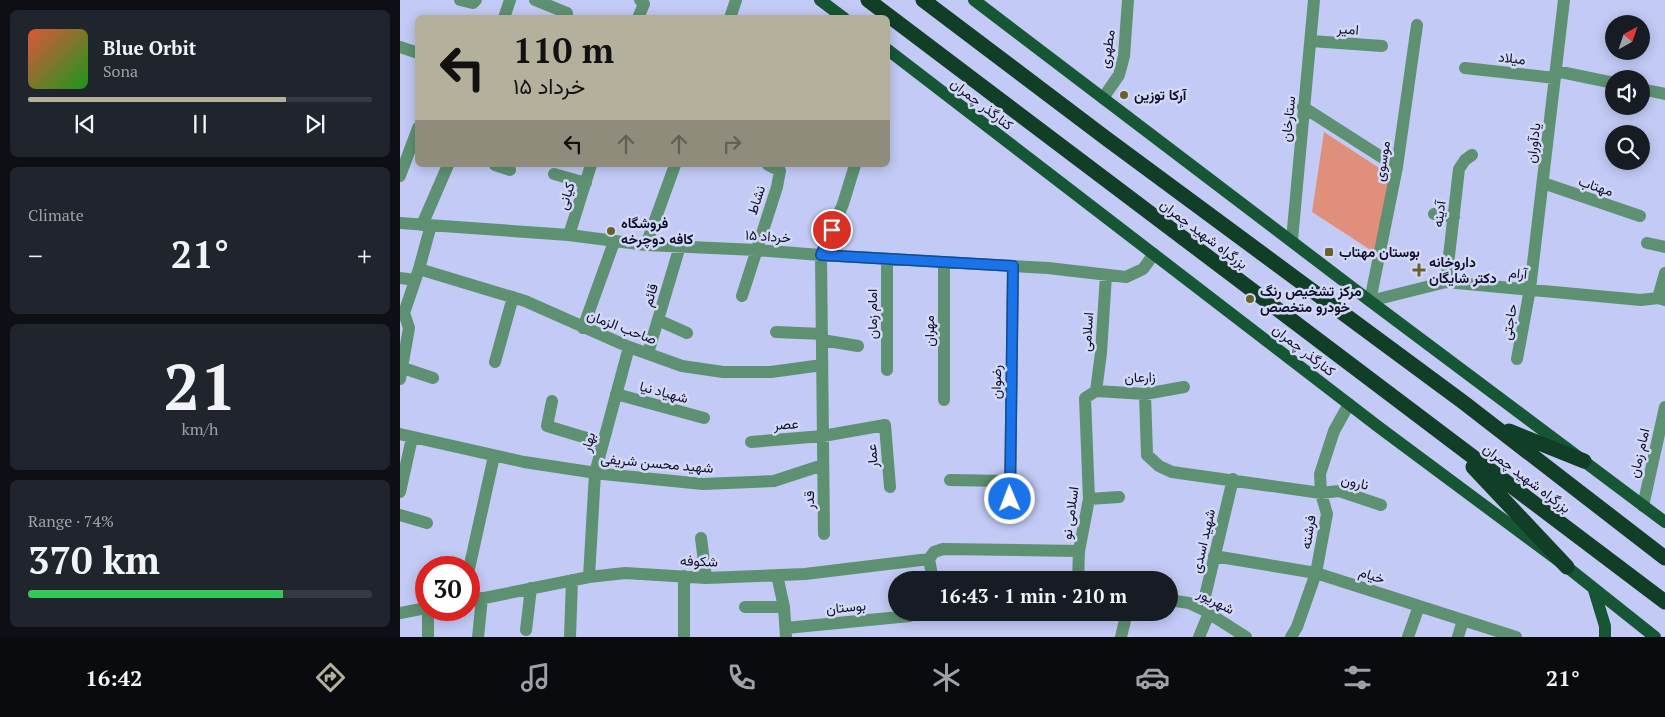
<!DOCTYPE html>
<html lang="en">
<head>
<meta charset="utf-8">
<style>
  :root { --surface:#171b24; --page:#20242c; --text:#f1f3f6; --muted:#9ea1a6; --line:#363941; --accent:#b5b09b }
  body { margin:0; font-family:"PT Serif",Vazirmatn,serif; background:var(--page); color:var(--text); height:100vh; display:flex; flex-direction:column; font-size:19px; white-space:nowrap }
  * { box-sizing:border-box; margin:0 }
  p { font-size:16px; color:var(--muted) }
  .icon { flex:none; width:28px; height:28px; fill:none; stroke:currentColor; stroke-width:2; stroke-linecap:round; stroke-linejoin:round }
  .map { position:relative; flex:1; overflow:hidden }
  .panel { display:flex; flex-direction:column; gap:10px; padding:10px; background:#0d0f14; width:400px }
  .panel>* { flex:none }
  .guide { position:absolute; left:15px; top:15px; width:475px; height:152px; border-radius:8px; box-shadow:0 2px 12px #0003; background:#b5b09b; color:#111; overflow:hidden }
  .needle { width:32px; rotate:40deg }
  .controls { position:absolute; left:1205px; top:15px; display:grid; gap:10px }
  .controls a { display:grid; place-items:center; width:45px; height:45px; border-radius:50%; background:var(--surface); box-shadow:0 2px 12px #0003; font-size:25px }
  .speed { position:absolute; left:15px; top:556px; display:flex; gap:10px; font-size:25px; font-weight:700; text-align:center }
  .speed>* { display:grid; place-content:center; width:65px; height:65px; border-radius:50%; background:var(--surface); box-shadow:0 2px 12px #0003; line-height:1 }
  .speed .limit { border:8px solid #d22; background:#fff; color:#111 }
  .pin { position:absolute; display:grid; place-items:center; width:42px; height:42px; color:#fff; margin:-21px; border:2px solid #fff; border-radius:50%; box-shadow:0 1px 5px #0007 }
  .me { position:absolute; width:55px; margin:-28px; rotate:359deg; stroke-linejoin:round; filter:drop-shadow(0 0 4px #0008) }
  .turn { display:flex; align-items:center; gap:18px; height:105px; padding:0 15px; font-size:22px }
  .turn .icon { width:65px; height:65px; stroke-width:2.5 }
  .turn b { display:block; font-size:35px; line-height:42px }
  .lanes { display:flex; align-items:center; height:48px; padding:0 15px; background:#0003; justify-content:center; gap:25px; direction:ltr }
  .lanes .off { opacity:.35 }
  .big { font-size:38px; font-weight:700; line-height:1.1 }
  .panel .card { flex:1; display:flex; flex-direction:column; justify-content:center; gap:8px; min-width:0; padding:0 18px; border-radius:8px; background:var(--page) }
  .panel .dial { align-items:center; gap:0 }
  .dial b { font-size:65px; line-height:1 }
  .song { display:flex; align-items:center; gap:15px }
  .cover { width:60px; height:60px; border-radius:8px; background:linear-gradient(135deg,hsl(10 70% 55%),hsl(120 70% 35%)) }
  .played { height:5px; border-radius:2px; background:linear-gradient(90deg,var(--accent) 75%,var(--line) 75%) }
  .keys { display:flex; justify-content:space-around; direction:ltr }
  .heat { display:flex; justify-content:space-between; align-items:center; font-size:28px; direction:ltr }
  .charge { height:8px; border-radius:4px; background:linear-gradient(90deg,#34c759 74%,var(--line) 0) }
  .trip { position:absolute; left:488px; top:571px; width:290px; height:50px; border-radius:25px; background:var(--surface); box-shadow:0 2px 12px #0003; font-weight:700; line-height:50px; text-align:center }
  .tabs { display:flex; height:80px; justify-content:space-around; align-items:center; background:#090b0e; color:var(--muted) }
  .tabs .icon { width:35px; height:35px }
  .tabs .on { color:var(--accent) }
  .tabs b { font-size:22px; color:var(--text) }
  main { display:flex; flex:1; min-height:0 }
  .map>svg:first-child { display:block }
</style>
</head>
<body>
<main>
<section class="panel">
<div class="card">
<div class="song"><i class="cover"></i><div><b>Blue Orbit</b><p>Sona</p></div></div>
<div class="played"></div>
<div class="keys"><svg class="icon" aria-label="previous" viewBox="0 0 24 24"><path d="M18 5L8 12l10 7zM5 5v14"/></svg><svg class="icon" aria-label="pause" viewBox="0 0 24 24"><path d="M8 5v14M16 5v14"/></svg><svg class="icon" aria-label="next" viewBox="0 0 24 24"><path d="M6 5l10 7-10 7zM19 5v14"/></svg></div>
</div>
<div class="card"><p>Climate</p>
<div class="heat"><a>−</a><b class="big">21°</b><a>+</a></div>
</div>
<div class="card dial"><b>21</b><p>km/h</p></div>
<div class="card"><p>Range · 74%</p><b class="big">370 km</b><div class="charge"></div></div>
</section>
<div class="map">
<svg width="1265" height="637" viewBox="0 0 1265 637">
  <rect width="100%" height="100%" fill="#c2caf5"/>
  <path fill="#e0907a" d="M 924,132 L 996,179 L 980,256 L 912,212 Z"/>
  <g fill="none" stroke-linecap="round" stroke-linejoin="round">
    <path stroke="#5d9172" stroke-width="12" d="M 60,0 L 73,3 L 76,0
      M 135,0 L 167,13
      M 104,18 L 110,0
      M 238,18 L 244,4 L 240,0
      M 330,18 L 336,0
      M 1017,25 L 997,167 L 970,301 L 1046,282 L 1241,300 L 1258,298 L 1265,300
      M 911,41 L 982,46
      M 0,47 L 18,53
      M 1065,68 L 1155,78
      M 1156,71 L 1214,83
      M 1241,89 L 1265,94
      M 703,98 L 719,75 L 724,56 L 728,0
      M 903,107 L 997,167
      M 95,165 L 110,170
      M 154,174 L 186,183
      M 0,176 L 18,128
      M 1143,183 L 1240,216
      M 1034,214 L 1054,217
      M 0,223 L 169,235 L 246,245 L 356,250 L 421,255 L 648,268 L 726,277 L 743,269 L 754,254
      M 22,225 L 48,165
      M 169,235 L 191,165
      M 892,240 L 914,0
      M 1247,243 L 1265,247
      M 246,245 L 275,165
      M 19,269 L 125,301 L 229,347 L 282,366 L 323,372 L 371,372 L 422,365
      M 0,278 L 15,280
      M 1046,282 L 1059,169 L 1065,160 L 1072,155
      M 342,296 L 377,187 L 380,171 L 368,165
      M 1258,298 L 1265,273
      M 258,320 L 287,333
      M 183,328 L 214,242
      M 376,332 L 422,334
      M 422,340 L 458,346
      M 248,353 L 280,246
      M 1117,359 L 1130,289 L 1164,0
      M 95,362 L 113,297
      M 3,368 L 33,378
      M 487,370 L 487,259
      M 0,379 L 9,328 L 4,313 L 19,269 L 31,225
      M 696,391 L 701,353 L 706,275
      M 696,391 L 745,394 L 784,387
      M 216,394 L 304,418
      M 745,394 L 747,455 L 759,466 L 772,472 L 921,493 L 939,491 L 981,505
      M 544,400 L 544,262
      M 152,401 L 147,426 L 203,443
      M 0,434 L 124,462 L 203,474 L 303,484 L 374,481 L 423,465
      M 351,442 L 423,436 L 485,425 L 490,487
      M 550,480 L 609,481
      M 0,492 L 12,438
      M 610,499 L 613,266
      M 689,499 L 719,497
      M 1243,506 L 1265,407
      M 0,515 L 27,523
      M 424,534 L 421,255 L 443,204 L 455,165
      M 301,538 L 306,578
      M 814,556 L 916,573 L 1116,637
      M 529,559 L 534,552 L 543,549 L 679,551 L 689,499 L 685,398 L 696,391
      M 529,559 L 532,575 L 537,580
      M 69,569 L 94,456
      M 377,575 L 384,607 L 386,637
      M 189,577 L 195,473 L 229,347
      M 678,580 L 679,551
      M 769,600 L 789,603 L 802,609 L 846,637
      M 69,601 L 189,577 L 225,573 L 306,578 L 405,574 L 529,559
      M 345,607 L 384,607
      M 802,609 L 833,479
      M 0,613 L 26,608
      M 386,628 L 510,616
      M 126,630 L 131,588
      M 28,637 L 28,610
      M 78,637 L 82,598
      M 170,637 L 172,580
      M 284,637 L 284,576
      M 721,637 L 727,612
      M 799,637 L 809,613
      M 891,637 L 897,627 L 916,573 L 927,514 L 921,493 L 920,474 L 934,431 L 949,404
      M 1008,637 L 1019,606
      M 1058,637 L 1063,620"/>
    <path stroke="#165635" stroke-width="12" d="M 420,0 L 444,18
      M 574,0 L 970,301 L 1265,522
      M 488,50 L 980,428 L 1167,567 L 1255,637
      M 1194,590 L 1205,626 L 1205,637"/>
    <path stroke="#103e26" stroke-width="15" d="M 468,0 L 1265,602
      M 523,0 L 707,139 L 1063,402 L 1265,558
      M 1109,431 L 1184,461
      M 1073,467 L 1167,567"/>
  </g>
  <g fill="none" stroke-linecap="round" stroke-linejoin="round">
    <g stroke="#114b97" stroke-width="12">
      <path id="route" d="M 432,230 L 421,255 L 613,266 L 610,499"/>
    </g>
    <use href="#route" stroke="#1a73e8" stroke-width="9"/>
  </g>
  <g fill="#6b5f2c" stroke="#d2d8f5" stroke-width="2">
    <circle cx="724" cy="95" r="5"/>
    <circle cx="211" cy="231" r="5"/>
    <rect x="924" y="247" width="10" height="10" rx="2.5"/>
    <path d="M1016.5 262.5h5v5h5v5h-5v5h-5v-5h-5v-5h5z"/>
    <circle cx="850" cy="299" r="5"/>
  </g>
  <g text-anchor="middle" stroke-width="5" stroke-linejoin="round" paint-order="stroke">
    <g font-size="14" fill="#0e102a" stroke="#d2d8f5">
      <text transform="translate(948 29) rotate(4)" y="5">امیر</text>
      <text transform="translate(707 49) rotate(-81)" y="5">مطهری</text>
      <text transform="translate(1112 58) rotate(6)" y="5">میلاد</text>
      <text transform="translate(582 104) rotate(38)" y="5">کنارگذر چمران</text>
      <text transform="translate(888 119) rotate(-84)" y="5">ستارخان</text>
      <text transform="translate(1133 143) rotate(-83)" y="5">یادآوران</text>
      <text transform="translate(982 161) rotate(-81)" y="5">موسوی</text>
      <text transform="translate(1196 186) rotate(19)" y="5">مهتاب</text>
      <text transform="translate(166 196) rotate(-73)" y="5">کیانی</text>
      <text transform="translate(356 200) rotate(-72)" y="5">نشاط</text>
      <text transform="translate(1039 214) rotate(-83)" y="5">آدینه</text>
      <text transform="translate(804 234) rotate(37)" y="5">بزرگراه شهید چمران</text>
      <text transform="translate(368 236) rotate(4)" y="5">۱۵ خرداد</text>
      <text transform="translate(1118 273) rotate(5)" y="5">آرام</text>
      <text transform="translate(250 295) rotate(-73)" y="5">قائم</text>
      <text transform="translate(472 314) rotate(-90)" y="5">امام زمان</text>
      <text transform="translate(1109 322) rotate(-80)" y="5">حاجتی</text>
      <text transform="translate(222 327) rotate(21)" y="5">صاحب الزمان</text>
      <text transform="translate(529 331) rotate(-90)" y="5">مهران</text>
      <text transform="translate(687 332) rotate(-86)" y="5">اسلامی</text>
      <text transform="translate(904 350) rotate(38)" y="5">کنارگذر چمران</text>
      <text transform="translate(740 377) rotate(-2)" y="5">زارعان</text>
      <text transform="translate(596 382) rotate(-89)" y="5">رضوان</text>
      <text transform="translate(264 392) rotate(15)" y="5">شهیاد نیا</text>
      <text transform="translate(386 424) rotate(-4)" y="5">عصر</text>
      <text transform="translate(188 442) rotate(-75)" y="5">بهار</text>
      <text transform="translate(1239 453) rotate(-77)" y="5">امام زمان</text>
      <text transform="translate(472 456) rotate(-95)" y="5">عمار</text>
      <text transform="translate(257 463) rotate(5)" y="5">شهید محسن شریفی</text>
      <text transform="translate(1127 478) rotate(37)" y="5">بزرگراه شهید چمران</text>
      <text transform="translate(955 482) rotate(13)" y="5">نارون</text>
      <text transform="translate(409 500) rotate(-90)" y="5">قدر</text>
      <text transform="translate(670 513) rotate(-82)" y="5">اسلامی نو</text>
      <text transform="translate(908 532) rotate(-81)" y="5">فرشته</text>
      <text transform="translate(803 541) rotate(-77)" y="5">شهید اسدی</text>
      <text transform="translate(299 561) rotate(2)" y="5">شکوفه</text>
      <text transform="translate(972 575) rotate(18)" y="5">خیام</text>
      <text transform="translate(816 601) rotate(28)" y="5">شهریور</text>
      <text transform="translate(446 607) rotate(-5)" y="5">بوستان</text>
    </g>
    <g font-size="14" font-weight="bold" fill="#0e102a" stroke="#d2d8f5" text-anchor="start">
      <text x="734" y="100">آرکا توزین</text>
      <text x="221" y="228">فروشگاه<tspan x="221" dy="16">کافه دوچرخه</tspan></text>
      <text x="939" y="257">بوستان مهتاب</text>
      <text x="1029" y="267">داروخانه<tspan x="1029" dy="16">دکتر شایگان</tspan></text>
      <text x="860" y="296">مرکز تشخیص رنگ<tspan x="860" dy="16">خودرو متخصص</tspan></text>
    </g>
  </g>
</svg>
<div class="controls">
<a><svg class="needle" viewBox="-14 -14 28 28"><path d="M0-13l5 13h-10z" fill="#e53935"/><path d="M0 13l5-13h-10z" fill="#9ea1a6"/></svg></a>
<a><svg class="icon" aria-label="sound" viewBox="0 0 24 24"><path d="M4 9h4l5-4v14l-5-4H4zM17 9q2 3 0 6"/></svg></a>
<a><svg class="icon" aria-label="search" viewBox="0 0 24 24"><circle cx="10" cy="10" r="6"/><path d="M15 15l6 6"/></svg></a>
</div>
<div class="speed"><div class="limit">30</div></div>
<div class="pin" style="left:432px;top:230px;background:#d93025"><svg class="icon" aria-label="arrive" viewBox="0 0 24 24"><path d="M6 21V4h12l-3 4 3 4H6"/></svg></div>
<svg class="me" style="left:610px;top:499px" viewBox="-20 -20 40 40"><circle r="17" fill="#1a73e8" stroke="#fff" stroke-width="3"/><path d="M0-11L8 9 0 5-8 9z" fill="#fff"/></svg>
<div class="trip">16:43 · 1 min · 210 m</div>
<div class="guide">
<div class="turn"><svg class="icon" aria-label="left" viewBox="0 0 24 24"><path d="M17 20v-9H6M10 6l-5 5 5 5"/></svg><div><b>110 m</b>۱۵ خرداد</div></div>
<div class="lanes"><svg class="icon" aria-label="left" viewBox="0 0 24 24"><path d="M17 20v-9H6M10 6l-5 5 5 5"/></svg><svg class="icon off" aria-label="ahead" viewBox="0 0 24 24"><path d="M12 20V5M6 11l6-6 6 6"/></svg><svg class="icon off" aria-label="ahead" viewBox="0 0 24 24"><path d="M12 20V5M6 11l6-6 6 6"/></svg><svg class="icon off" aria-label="right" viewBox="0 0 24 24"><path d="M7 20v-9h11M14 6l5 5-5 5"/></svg></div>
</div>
</div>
</main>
<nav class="tabs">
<b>16:42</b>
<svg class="icon on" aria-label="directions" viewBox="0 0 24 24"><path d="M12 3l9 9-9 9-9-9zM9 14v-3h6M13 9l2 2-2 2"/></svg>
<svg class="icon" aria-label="music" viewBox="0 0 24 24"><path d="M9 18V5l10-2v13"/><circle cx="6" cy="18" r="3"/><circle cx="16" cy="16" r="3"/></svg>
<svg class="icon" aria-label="phone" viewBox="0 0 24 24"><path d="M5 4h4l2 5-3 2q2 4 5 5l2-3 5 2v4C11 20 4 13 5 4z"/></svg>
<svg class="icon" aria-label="climate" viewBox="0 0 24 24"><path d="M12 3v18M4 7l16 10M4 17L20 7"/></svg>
<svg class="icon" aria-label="car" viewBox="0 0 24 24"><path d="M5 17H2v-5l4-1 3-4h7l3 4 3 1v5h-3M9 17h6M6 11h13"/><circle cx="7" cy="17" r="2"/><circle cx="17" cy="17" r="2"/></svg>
<svg class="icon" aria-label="filters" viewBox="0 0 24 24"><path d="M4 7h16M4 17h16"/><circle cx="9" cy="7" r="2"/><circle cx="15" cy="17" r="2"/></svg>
<b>21°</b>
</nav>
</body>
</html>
